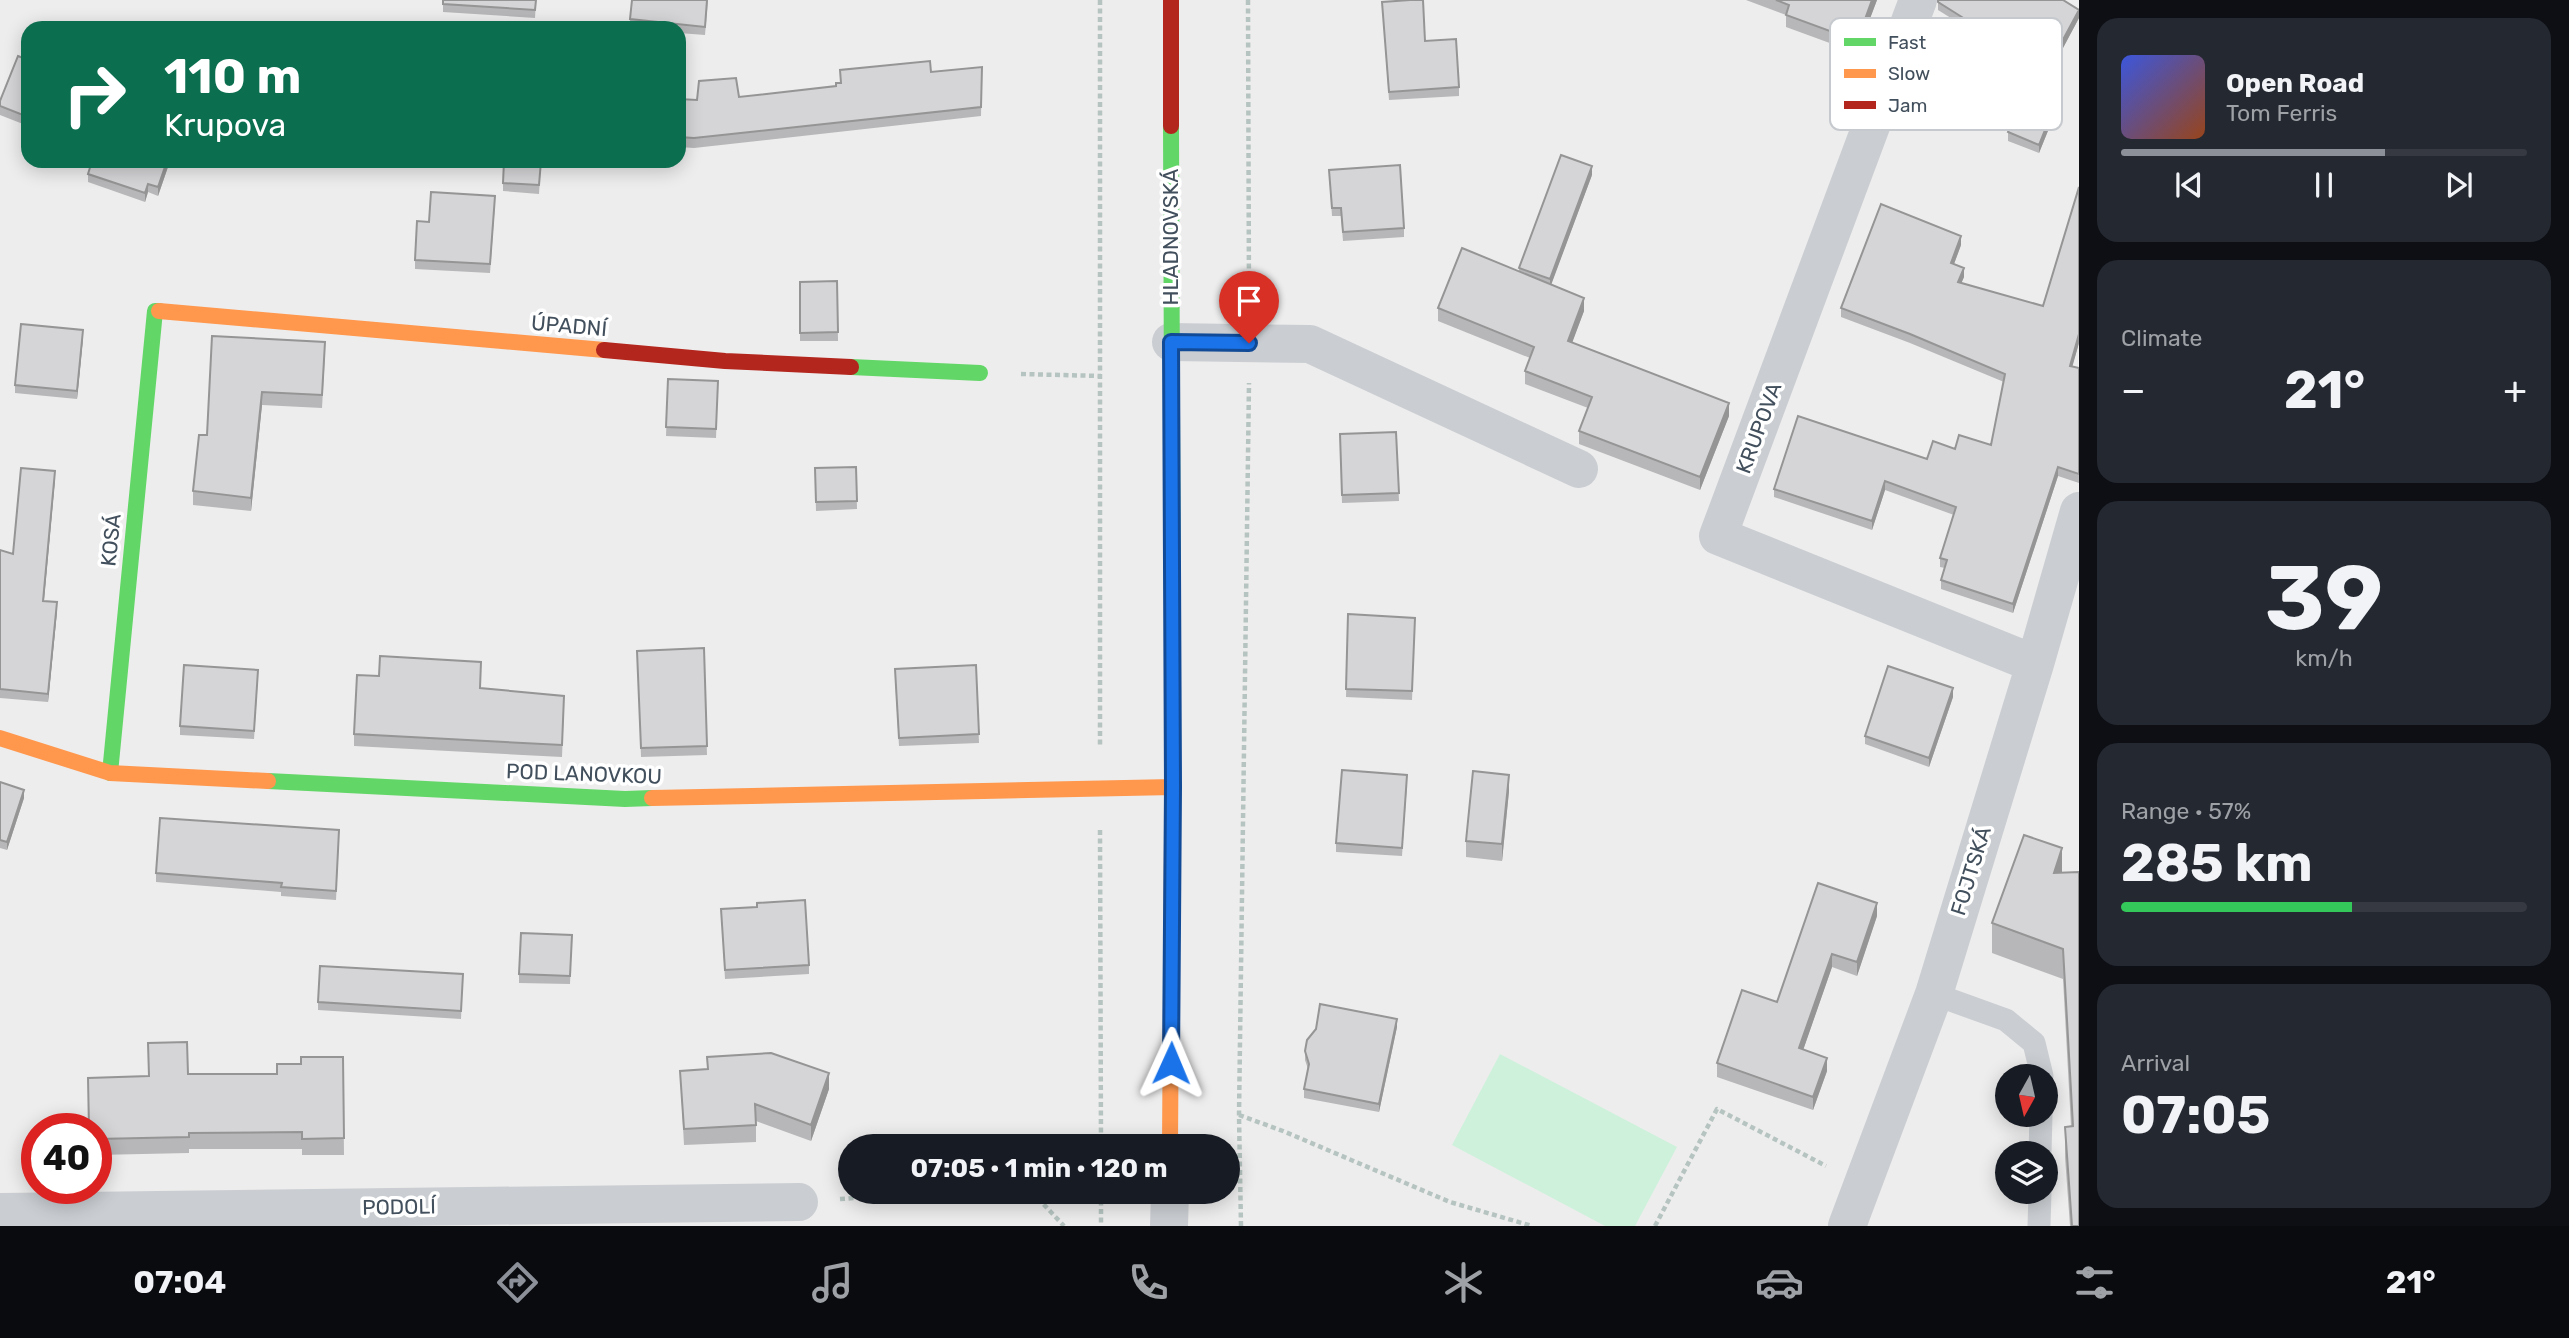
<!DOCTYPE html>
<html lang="en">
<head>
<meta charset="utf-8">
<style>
  :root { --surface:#171b24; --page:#242831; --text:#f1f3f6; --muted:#9ea1a6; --line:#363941; --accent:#8c9099 }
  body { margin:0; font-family:Rubik,sans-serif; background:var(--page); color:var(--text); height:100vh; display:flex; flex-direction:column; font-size:26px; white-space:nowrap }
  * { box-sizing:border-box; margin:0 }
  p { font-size:23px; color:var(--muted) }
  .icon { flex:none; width:38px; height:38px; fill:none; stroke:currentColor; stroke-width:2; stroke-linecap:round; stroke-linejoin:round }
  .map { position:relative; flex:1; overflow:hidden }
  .panel { display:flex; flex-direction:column; gap:18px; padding:18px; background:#0d0f14; width:490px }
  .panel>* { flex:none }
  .top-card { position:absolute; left:21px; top:21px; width:665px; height:147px; border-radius:21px; box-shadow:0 4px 18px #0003; background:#0b6e4f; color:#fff; overflow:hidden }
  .needle { width:46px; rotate:188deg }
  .controls { position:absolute; left:1995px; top:1064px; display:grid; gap:14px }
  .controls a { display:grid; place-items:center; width:63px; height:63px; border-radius:50%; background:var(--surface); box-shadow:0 4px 18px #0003; font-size:35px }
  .speed { position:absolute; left:21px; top:1113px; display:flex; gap:14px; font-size:35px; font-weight:700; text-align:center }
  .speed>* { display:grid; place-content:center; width:91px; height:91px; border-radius:50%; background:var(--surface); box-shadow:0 4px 18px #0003; line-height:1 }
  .speed .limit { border:10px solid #d22; background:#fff; color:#111 }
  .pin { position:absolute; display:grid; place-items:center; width:60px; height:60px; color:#fff; margin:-72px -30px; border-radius:50% 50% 50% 0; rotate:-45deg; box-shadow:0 0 7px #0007 }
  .pin .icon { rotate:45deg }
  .me { position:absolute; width:77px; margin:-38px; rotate:1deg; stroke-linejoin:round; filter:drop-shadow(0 0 5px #0008) }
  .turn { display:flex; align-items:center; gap:24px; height:147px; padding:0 28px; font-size:32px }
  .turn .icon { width:91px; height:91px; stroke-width:2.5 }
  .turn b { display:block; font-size:49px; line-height:60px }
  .big { font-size:52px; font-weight:700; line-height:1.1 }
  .panel .widget { flex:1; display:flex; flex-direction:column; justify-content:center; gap:10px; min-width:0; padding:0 24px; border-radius:21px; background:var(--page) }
  .panel .dial { align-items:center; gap:0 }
  .dial b { font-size:91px; line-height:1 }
  .song { display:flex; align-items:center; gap:21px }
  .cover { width:84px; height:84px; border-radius:10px; background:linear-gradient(135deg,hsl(230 70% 55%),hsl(20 70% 35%)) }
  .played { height:7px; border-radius:4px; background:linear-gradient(90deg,var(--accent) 65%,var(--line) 65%) }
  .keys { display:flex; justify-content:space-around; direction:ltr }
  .heat { display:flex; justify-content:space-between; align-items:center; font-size:38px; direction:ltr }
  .charge { height:10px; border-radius:5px; background:linear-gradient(90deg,#34c759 57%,var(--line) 0) }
  .trip { position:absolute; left:838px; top:1134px; width:402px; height:70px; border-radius:35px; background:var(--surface); box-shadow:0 4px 18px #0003; font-weight:700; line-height:70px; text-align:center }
  .tabs { display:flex; height:112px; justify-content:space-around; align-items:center; background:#090b0e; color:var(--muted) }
  .tabs .icon { width:49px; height:49px }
  .tabs .active { color:var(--accent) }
  .tabs b { font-size:32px; color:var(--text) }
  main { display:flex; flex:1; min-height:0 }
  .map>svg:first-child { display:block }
</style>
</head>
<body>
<main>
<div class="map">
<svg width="2079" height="1226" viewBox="0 0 2079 1226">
  <rect width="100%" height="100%" fill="#eeeded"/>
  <path fill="#cef1dc" d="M 1500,1054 L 1677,1147 L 1635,1226 L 1605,1226 L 1452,1145 Z"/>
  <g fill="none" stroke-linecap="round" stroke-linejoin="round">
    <path stroke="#b5c4c0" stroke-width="4.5" stroke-dasharray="5 3.5" stroke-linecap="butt" d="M 1100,0 L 1100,748
      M 1248,0 L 1249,301
      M 1021,374 L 1101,376
      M 1100,830 L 1101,1146
      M 1239,1115 L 1283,1131 L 1450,1202 L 1532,1226
      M 1032,1192 L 1064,1226
      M 1101,1192 L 1101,1226
      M 840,1199 L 944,1192
      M 1241,1226 L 1239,1115 L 1249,383
      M 1655,1226 L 1717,1109 L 1826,1166"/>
    <path stroke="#caced2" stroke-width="23" d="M 1934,994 L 2006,1020 L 2034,1043 L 2042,1076
      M 2040,1153 L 2041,1115
      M 2039,1226 L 2040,1192"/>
    <path stroke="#caced2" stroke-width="38" d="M 1918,0 L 1718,536 L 2035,664
      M 1171,342 L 1310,344 L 1579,469
      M 0,1212 L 799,1202
      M 1169,1226 L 1170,1192
      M 1847,1226 L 1934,994 L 2035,664 L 2079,511"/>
    <path stroke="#63d668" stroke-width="16" d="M 1171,126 L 1173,694
      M 851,367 L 980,373
      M 110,773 L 155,311 L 159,311
      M 268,781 L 625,799 L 652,798"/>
    <path stroke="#ff974d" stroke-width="16" d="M 159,311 L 604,350
      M 0,738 L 110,773 L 268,781
      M 652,798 L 1173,787
      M 1170,1146 L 1173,694"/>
    <path stroke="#b3261e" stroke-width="16" d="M 1171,0 L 1171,126
      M 604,350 L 725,361 L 851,367"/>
  </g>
  <path fill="#b7b7b9" d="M 443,0 L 536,0 L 535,18 L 443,12 Z
    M 708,0 L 705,35 L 679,33 L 679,28 L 630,28 L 630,19 Z
    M 1746,0 L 1877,0 L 1857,53 L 1786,27 L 1786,15 Z
    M 1938,0 L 2079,9 L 2079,18 L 2038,94 L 2056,111 L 2039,153 L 2008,141 L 2008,132 L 2034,93 L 1990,67 L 1990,59 L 1997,47 L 1938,10 Z
    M 1382,2 L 1425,41 L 1459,87 L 1459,96 L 1389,100 Z
    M 28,60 L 28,126 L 0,115 L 0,101 Z
    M 982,67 L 981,116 L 694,148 L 679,147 L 679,99 L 697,100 L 739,97 L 836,86 L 840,83 L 840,70 L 931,72 Z
    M 170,161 L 158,196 L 148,192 L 145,202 L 88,182 L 88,174 Z
    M 541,161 L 539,194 L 503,191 L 503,183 Z
    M 1329,170 L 1404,228 L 1404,237 L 1343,241 L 1341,216 L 1332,216 Z
    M 1592,175 L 1551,284 L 1584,311 L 1572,342 L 1729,416 L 1700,490 L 1579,444 L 1579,431 L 1588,408 L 1525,384 L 1525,371 L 1530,358 L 1438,321 L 1438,308 L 1519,271 L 1519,268 Z
    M 2079,187 L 2079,343 L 2072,366 L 2079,368 L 2079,483 L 2058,476 L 2013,613 L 1941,589 L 1941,580 L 1945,568 L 1940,567 L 1940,558 L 1954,515 L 1885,490 L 1872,530 L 1774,497 L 1774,489 L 1927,459 L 1955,449 L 1991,445 L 2004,382 L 1910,343 L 1841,317 L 1841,308 L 1961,245 L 1954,264 L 1964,277 L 1961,283 L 2043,306 Z
    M 495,204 L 490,273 L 415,269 L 415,260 L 429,222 Z
    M 837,281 L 838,341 L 800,341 L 800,282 Z
    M 212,336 L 325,355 L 322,408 L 262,405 L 251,511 L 193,505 L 193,491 L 207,435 Z
    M 83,338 L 77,399 L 15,393 L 15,385 Z
    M 668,379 L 718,381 L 716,438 L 666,436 Z
    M 1396,432 L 1399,501 L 1342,503 L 1340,434 Z
    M 856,467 L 857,509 L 816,511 L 815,468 Z
    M 55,479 L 44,601 L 57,611 L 48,702 L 0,698 L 0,550 L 13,554 Z
    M 1348,614 L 1415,618 L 1412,700 L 1346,697 Z
    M 704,648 L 707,755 L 641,757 L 637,651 Z
    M 976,665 L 979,743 L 899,746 L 895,678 Z
    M 481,674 L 480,688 L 564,708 L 562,757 L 354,746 L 354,734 L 379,676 Z
    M 258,678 L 254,739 L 180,735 L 180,726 Z
    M 1953,697 L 1929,767 L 1865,744 L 1865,736 Z
    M 0,782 L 24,798 L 7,850 L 0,848 Z
    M 1407,784 L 1402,856 L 1336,852 L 1336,843 Z
    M 1509,791 L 1502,861 L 1466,857 L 1466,841 Z
    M 339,839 L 336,900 L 281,896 L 281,892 L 156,882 L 156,873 Z
    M 2062,873 L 2079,1226 L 2070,1226 L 2065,1157 L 2065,1127 L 2071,1126 L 2063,979 L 1992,953 L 1992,923 Z
    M 721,909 L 809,965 L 809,974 L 725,979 Z
    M 1877,916 L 1857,976 L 1832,967 L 1803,1050 L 1827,1071 L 1813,1110 L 1717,1077 L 1717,1063 L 1777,1002 Z
    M 572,935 L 570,984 L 519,983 L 519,974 Z
    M 463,974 L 461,1019 L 318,1010 L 318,1002 Z
    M 1397,1027 L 1379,1112 L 1304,1098 L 1304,1089 L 1308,1069 L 1305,1060 L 1305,1051 Z
    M 343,1057 L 344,1155 L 302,1155 L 302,1149 L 189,1149 L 189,1153 L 96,1155 L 96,1129 L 188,1074 L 277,1074 L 301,1064 Z
    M 707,1057 L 829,1089 L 811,1141 L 756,1121 L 756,1142 L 684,1145 L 680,1071 L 707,1069 Z"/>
  <path fill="#959596" d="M 1872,0 L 1877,0 L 1857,53 L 1857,41 Z
    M 2079,10 L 2079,18 L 2038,95 L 2038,86 Z
    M 2056,102 L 2056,111 L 2039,153 L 2039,145 Z
    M 167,161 L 170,161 L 158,196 L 158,187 Z
    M 1592,166 L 1592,175 L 1550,288 L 1550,279 Z
    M 148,184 L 148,192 L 145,202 L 145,193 Z
    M 1961,236 L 1961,245 L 1951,272 L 1951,263 Z
    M 1964,268 L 1964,277 L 1958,291 L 1958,282 Z
    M 1584,298 L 1584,311 L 1568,354 L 1568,341 Z
    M 83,330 L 83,338 L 77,399 L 77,391 Z
    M 2079,334 L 2079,343 L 2070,375 L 2070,366 Z
    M 262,392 L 262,405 L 251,511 L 251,498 Z
    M 1729,403 L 1729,416 L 1700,490 L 1700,477 Z
    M 2058,467 L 2058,476 L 2013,613 L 2013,604 Z
    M 55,471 L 55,479 L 43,609 L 43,601 Z
    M 1885,481 L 1885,490 L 1872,530 L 1872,521 Z
    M 57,602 L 57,611 L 48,702 L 48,694 Z
    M 1953,688 L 1953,697 L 1929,767 L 1929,758 Z
    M 1509,775 L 1509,791 L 1502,861 L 1502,844 Z
    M 24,790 L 24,798 L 7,850 L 7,842 Z
    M 2062,848 L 2062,879 L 2054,873 Z
    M 1877,903 L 1877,916 L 1857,976 L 1857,962 Z
    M 1832,954 L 1832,967 L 1799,1062 L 1799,1048 Z
    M 1397,1019 L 1397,1027 L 1379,1112 L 1379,1104 Z
    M 1827,1058 L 1827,1071 L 1813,1110 L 1813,1097 Z
    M 829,1073 L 829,1089 L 811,1141 L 811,1125 Z"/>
  <path fill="#d5d5d7" stroke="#959596" stroke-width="2" d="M 443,0 L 536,0 L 535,10 L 443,4 Z
    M 632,0 L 707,0 L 705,27 L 630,19 Z
    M 1410,0 L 1423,0 L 1425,41 L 1456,39 L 1459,87 L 1389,92 L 1382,2 Z
    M 1776,0 L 1872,0 L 1857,41 L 1786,15 L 1789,5 Z
    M 1938,0 L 2063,0 L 2079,10 L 2038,86 L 1990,59 L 2000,41 L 1938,2 Z
    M 18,56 L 28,60 L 28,117 L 0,106 L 0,101 Z
    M 930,61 L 931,72 L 982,67 L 981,107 L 694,138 L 679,137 L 679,99 L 697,100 L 699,81 L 736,78 L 739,97 L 836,86 L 836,83 L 841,83 L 840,70 Z
    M 2025,89 L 2056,102 L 2039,145 L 2008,132 Z
    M 1561,155 L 1592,166 L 1550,279 L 1519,268 Z
    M 92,161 L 167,161 L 158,187 L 148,184 L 145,193 L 88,174 Z
    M 504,161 L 541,161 L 539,185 L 503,183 Z
    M 1400,165 L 1404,228 L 1343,232 L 1341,208 L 1332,208 L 1329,170 Z
    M 2079,187 L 2079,334 L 2070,366 L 2079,368 L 2079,474 L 2058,467 L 2013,604 L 1941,580 L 1947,560 L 1940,558 L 1956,507 L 1885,481 L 1872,521 L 1774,489 L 1798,416 L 1927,459 L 1933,441 L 1955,449 L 1959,435 L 1991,445 L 2005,374 L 1910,334 L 1841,308 L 1881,204 L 1961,236 L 1951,263 L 1964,268 L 1958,282 L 2043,306 Z
    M 431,192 L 495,196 L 490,264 L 415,260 L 417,221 L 429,222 Z
    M 1462,248 L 1584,298 L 1568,341 L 1729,403 L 1700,477 L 1579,431 L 1592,397 L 1525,371 L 1534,347 L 1438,308 Z
    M 837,281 L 838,332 L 800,333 L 800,282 Z
    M 21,324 L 83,330 L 77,391 L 15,385 Z
    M 212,336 L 325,342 L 322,395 L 262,392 L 251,498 L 193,491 L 199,435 L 207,435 Z
    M 668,379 L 718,381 L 716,429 L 666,427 Z
    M 1396,432 L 1399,493 L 1342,495 L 1340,434 Z
    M 856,467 L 857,501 L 816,502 L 815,468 Z
    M 21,468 L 55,471 L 43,601 L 57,602 L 48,694 L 0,689 L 0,550 L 13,554 Z
    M 1348,614 L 1415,618 L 1412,691 L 1346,689 Z
    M 704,648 L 707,746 L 641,748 L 637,651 Z
    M 380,656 L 481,662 L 480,688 L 564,696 L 562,745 L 354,734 L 357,675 L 379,676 Z
    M 184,665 L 258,670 L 254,731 L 180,726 Z
    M 976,665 L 979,734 L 899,738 L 895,669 Z
    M 1888,666 L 1953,688 L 1929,758 L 1865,736 Z
    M 1342,770 L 1407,775 L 1402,848 L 1336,843 Z
    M 1473,771 L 1509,775 L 1502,844 L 1466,841 Z
    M 0,782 L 24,790 L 7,842 L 0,840 Z
    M 160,818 L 339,830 L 336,891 L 281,887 L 282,883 L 156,873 Z
    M 2024,835 L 2062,848 L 2054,873 L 2079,872 L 2079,1226 L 2072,1226 L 2065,1127 L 2073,1126 L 2063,949 L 1992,923 Z
    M 1818,883 L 1877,903 L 1857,962 L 1832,954 L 1799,1048 L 1827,1058 L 1813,1097 L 1717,1063 L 1742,990 L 1777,1002 Z
    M 805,900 L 809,965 L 725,970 L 721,909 L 757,907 L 757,903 Z
    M 521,933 L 572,935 L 570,976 L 519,974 Z
    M 320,966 L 463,974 L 461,1011 L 318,1002 Z
    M 1320,1004 L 1397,1019 L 1379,1104 L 1304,1089 L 1309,1064 L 1305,1051 L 1307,1040 L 1316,1029 Z
    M 187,1042 L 188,1074 L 277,1074 L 277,1064 L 301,1064 L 301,1057 L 343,1057 L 344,1138 L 302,1139 L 302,1132 L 189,1133 L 189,1137 L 96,1139 L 96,1129 L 89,1129 L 88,1078 L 149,1076 L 148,1043 Z
    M 771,1053 L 829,1073 L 811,1125 L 755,1104 L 756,1125 L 684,1129 L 680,1071 L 708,1069 L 707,1057 Z"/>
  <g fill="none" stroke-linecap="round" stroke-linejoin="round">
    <g stroke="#114b97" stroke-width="18">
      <path id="route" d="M 1171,1063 L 1173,787 L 1171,342 L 1249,343"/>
    </g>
    <use href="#route" stroke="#1a73e8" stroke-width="12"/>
  </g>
  <g text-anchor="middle" stroke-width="7" stroke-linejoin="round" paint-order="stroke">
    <g font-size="21" fill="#424f5c" stroke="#fff">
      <text transform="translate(1171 237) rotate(-90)" y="7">HLADNOVSKÁ</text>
      <text transform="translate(569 326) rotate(5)" y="7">ÚPADNÍ</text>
      <text transform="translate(1759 428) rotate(-70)" y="7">KRUPOVA</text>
      <text transform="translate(111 540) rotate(-84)" y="7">KOSÁ</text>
      <text transform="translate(584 774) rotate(2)" y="7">POD LANOVKOU</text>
      <text transform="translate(1971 871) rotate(-73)" y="7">FOJTSKÁ</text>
      <text transform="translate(399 1207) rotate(-1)" y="7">PODOLÍ</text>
    </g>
  </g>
  <rect x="1830" y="18" width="232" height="112" rx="10" fill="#fff" stroke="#c6cace" stroke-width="2"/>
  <rect x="1844" y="38" width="32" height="8" fill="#63d668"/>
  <rect x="1844" y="69" width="32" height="9" fill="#ff974d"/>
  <rect x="1844" y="101" width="32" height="8" fill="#b3261e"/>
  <g font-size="19" fill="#424f5c">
    <text x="1888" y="49">Fast</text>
    <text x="1888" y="80">Slow</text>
    <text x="1888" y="112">Jam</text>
  </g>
</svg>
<div class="controls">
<a><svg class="needle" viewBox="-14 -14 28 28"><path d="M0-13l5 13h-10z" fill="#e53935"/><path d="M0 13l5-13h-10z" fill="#9ea1a6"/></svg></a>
<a><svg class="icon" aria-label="layers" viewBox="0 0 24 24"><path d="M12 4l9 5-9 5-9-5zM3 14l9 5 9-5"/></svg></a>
</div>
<div class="speed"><div class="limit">40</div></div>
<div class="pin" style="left:1249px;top:343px;background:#d93025"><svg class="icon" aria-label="arrive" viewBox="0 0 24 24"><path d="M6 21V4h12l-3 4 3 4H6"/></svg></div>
<svg class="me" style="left:1171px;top:1063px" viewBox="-20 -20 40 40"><path d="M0-17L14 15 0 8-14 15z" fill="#1a73e8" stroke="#fff" stroke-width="4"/></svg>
<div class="trip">07:05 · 1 min · 120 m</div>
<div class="top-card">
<div class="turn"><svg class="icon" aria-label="right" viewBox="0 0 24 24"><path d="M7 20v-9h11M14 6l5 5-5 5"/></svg><div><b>110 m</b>Krupova</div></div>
</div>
</div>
<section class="panel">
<div class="widget">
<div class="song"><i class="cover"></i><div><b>Open Road</b><p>Tom Ferris</p></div></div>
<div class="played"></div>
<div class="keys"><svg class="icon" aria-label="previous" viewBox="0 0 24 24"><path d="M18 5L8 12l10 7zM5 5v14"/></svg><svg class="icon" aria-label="pause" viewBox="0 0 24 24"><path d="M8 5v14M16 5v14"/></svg><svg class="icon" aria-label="next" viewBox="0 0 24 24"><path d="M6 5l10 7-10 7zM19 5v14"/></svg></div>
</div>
<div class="widget"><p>Climate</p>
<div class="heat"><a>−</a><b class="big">21°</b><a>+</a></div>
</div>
<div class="widget dial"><b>39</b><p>km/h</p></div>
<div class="widget"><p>Range · 57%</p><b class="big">285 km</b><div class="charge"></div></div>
<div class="widget"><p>Arrival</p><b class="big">07:05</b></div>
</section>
</main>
<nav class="tabs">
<b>07:04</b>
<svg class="icon active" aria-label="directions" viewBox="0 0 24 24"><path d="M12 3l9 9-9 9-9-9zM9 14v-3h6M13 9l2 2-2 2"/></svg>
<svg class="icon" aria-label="music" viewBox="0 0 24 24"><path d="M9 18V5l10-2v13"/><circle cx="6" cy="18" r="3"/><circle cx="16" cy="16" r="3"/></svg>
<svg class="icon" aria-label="phone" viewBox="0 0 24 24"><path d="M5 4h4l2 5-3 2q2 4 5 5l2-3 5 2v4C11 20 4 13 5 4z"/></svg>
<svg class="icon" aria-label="climate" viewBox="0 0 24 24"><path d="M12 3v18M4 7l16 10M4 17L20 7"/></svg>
<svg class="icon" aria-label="car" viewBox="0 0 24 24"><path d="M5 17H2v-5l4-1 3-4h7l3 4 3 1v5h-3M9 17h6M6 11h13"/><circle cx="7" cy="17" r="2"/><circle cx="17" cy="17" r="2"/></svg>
<svg class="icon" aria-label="filters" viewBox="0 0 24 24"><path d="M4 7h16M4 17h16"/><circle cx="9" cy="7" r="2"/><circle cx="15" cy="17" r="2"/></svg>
<b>21°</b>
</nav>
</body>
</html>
